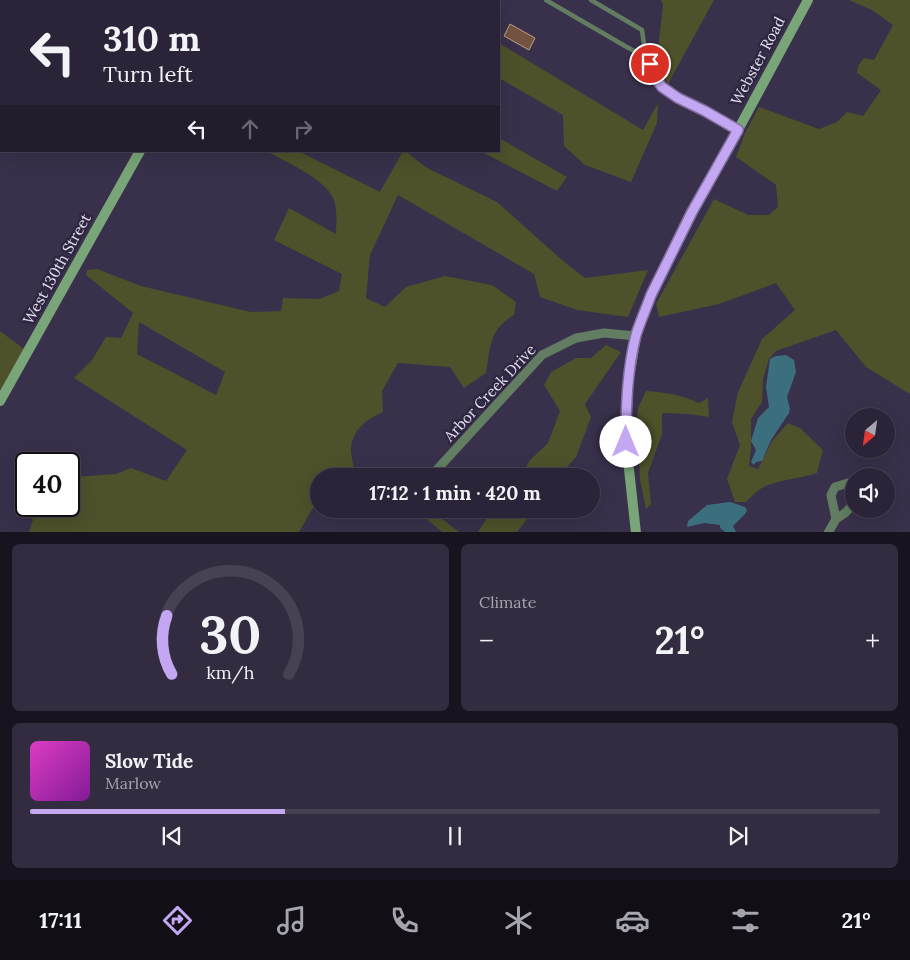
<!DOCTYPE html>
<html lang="en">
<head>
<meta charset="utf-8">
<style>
  :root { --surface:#2b2438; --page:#332c40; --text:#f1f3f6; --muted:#a6a4ae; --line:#474153; --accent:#c3a7f2 }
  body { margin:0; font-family:Lora,serif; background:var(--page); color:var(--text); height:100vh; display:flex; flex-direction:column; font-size:19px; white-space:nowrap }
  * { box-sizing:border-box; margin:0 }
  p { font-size:16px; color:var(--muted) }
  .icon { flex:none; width:28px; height:28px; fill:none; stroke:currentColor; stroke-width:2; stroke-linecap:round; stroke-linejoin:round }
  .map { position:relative; height:532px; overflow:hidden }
  .details { display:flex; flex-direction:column; gap:12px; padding:12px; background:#18141f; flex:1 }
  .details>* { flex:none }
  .guide { position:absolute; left:0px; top:0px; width:500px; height:152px; box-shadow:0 5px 20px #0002,0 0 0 1px var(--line); background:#2b2438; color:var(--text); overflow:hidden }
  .needle { width:32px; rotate:209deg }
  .buttons { position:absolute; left:845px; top:408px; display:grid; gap:10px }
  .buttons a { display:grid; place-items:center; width:50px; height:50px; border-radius:50%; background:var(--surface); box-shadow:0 5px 20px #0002,0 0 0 1px var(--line); font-size:25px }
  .speed { position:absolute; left:15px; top:452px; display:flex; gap:10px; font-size:25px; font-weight:700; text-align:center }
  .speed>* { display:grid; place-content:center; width:65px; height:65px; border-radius:50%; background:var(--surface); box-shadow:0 5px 20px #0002,0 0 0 1px var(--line); line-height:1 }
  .speed .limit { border:2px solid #111; border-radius:8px; background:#fff; color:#111 }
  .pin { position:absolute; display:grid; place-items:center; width:42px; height:42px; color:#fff; margin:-21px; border:2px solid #fff; border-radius:50%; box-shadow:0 1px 5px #0007 }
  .me { position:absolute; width:55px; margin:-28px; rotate:0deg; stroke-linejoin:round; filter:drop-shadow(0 0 4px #0008) }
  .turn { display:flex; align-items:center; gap:18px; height:105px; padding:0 20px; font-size:22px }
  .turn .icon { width:65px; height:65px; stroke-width:2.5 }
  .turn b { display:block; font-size:35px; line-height:42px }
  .lanes { display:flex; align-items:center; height:48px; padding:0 20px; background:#0003; justify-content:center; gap:25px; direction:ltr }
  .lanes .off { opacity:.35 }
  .big { font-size:38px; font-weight:800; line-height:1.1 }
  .details .tile { flex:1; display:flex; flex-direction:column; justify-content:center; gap:8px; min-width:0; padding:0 18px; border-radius:8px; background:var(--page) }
  .details .dial { align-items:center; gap:0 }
  .dial svg { height:130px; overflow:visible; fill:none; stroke:var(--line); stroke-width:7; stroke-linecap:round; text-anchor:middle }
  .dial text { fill:var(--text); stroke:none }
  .song { display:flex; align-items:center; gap:15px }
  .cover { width:60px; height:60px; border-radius:8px; background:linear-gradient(135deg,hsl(310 70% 55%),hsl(290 70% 35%)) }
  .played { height:5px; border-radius:2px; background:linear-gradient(90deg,var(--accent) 30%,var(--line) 30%) }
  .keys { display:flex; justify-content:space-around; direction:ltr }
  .heat { display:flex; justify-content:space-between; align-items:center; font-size:28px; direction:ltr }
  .details .tiles { flex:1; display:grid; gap:12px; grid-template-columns:1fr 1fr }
  .tile:last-child { grid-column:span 2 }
  .trip { position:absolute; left:310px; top:468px; width:290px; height:50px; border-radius:25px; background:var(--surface); box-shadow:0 5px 20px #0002,0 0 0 1px var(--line); font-weight:800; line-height:50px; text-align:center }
  .tabs { display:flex; height:80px; justify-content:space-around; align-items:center; background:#110e16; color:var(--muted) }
  .tabs .icon { width:35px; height:35px }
  .tabs .on { color:var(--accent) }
  .tabs b { font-size:22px; color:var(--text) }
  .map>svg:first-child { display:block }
</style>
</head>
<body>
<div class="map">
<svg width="910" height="533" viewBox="0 0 910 533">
  <rect width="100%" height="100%" fill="#39304b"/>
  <path fill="#4e512a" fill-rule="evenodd" d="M 328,0 L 499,0 L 327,1 Z
    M 661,0 L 714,0 L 668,84 L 660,68 L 658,50 L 663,5 Z
    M 849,0 L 910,0 L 910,394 L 866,367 L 836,330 L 776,351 L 769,359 L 763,379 L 762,402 L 751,419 L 751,448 L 749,466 L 758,469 L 772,441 L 788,423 L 800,428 L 823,450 L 817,473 C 800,479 780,479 764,487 C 757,490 751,497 746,502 L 735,502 L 727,479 L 740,445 L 732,422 L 738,392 L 762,339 L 795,310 L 776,283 L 719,304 L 659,317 L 656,304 L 714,199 L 748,215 L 769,215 L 778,207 L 776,185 L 736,157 L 745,133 L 759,107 L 819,129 L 837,122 L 847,112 L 863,116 L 881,90 L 857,73 L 858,66 L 864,58 L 874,60 L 893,25 L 872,10 Z
    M 499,43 L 643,130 L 658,103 L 657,123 L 631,182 L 585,165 L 564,146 L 563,115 L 499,78 Z
    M 499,138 L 567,177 L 557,191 L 480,151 L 499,151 Z
    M 266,151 L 298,151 L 380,192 L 403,151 L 405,151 L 427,168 L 497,202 L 563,261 L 585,278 L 648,270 L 628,317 L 577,310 L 540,297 L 534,274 L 398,195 L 370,255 L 366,298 L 385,307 L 406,287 L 445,276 L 492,285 L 516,302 L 514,315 C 488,331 491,347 486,373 L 464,388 L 450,367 L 398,363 L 382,391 L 383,412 C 367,419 352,430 351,449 C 351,457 354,468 356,476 L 319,476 L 319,501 L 317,501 L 299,532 L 29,532 L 33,520 L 26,506 L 26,503 L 26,506 L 69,506 L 69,484 L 74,477 L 116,474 L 131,468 L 166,481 L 187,450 L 74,378 L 92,360 L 106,337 L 121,338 L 133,313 L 86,275 L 87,270 L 97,269 L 141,286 L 238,309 L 251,312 L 281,311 L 283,298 L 319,299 L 339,291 L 342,274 L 274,240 L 289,208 L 336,234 C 336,222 338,209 333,198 C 325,179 285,161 266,151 ZM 139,322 L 225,372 L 216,395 L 137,354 Z
    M 0,331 L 24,349 L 0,390 Z
    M 606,345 L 621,352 L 585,404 L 591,417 L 576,457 L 559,476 L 521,476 L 530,460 L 548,443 L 560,411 L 544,385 L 551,372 L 576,358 L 591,358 Z
    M 646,391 C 665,392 682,395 699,403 L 708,398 L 709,417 L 688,414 L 662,413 L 662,434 L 648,473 L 651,504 L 646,509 L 640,480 L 637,418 L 638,408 Z
    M 427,509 L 429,509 L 459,532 L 442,532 L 423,516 Z
    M 493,509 L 535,509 L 517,532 L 478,532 Z"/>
  <path fill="#3c6f7e" d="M 786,355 L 794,360 L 796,372 L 787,397 L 790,409 L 789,413 L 771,440 L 762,461 L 756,462 L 754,465 L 751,462 L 756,450 L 751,441 L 758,418 L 769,407 L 766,387 L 770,359 L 776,356 Z
    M 730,502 L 745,507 L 747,510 L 745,514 L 733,526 L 736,532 L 725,532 L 720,528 L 720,525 L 704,523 L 687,527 L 688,521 L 707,505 Z"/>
  <path fill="#725342" stroke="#be9c89" d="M 510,24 L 535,38 L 529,50 L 504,36 Z"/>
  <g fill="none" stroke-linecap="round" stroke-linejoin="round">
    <path stroke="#627d61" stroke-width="4.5" d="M 546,0 L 625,46 L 638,53 L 647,52
      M 591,0 L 642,30 C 644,47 648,71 660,85 C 670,97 690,103 704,110 C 716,116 727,123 738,130
      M 20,1 L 20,0
      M 0,2 L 1,2"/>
    <path stroke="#627d61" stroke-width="9" d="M 431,476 L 542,355 L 576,338 L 604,333 L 636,336
      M 398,513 L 402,509
      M 836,519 L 831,495 L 835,487 L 848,483 L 854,486
      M 828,533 L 836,519 L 845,513 L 854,504"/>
    <path stroke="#79a578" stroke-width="10" d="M 224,1 L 225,0
      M 0,401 L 140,151
      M 636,533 L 626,442 L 628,384 L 636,336 L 651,295 L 691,212 L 738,130 L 808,0"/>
  </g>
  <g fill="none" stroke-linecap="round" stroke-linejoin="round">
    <g stroke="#7f6d9d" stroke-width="12">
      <path id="route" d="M 626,442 C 626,407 627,370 636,335 C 640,322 646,309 651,295 L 692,212 L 738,130 L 705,111 L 678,98 L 662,87 L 654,76 L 650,64"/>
    </g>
    <use href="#route" stroke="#c3a7f2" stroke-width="9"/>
  </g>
  <g text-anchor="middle" stroke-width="5" stroke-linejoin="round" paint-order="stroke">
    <g font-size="15" fill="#e4dff1" stroke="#2f2641">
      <text transform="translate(758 61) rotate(-62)" y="5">Webster Road</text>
      <text transform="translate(57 269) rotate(-61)" y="5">West 130th Street</text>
      <text transform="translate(490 393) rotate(-47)" y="5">Arbor Creek Drive</text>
    </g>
  </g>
</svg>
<div class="buttons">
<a><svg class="needle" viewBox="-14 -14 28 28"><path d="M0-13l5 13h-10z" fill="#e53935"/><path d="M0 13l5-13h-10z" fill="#a6a4ae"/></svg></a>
<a><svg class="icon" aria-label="sound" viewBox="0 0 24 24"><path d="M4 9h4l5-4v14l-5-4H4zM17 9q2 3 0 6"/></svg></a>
</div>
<div class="speed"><div class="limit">40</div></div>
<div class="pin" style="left:650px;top:64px;background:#d93025"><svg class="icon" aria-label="arrive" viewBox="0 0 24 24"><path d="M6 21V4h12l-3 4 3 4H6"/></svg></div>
<svg class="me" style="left:626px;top:442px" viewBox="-20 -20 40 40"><circle r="19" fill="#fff"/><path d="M0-13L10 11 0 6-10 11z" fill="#c3a7f2"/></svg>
<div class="trip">17:12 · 1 min · 420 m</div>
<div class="guide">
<div class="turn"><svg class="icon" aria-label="left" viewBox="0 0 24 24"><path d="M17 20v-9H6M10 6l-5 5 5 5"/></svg><div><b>310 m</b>Turn left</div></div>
<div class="lanes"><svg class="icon" aria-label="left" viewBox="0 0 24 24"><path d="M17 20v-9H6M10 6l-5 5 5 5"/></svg><svg class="icon off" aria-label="ahead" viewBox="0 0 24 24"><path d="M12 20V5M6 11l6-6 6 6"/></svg><svg class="icon off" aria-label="right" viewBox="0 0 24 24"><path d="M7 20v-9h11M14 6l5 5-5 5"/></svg></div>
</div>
</div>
<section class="details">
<div class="tiles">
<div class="tile dial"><svg viewBox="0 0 100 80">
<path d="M14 69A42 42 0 1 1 86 69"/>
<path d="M14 69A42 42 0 0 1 11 33" stroke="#c3a7f2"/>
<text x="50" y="56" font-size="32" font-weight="700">30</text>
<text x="50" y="72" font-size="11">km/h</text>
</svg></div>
<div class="tile"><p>Climate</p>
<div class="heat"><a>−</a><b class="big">21°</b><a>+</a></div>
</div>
<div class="tile">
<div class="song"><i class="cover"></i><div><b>Slow Tide</b><p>Marlow</p></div></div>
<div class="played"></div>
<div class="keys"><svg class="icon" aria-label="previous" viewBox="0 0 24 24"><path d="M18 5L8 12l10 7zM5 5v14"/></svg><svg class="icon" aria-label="pause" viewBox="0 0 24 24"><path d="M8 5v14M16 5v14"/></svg><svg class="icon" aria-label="next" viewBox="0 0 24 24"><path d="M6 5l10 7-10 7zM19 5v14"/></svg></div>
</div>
</div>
</section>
<nav class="tabs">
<b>17:11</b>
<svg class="icon on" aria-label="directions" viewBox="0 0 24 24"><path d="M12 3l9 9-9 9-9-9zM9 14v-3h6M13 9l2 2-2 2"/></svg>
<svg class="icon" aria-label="music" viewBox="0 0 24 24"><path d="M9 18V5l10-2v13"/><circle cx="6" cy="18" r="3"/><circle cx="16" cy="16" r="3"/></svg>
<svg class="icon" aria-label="phone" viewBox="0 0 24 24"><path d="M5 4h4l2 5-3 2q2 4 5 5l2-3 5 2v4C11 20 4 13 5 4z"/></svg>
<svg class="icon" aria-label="climate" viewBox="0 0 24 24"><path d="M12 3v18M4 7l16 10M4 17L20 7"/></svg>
<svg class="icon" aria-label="car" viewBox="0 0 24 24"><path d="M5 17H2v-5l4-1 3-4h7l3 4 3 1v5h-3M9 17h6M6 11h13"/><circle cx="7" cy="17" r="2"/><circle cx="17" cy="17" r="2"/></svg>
<svg class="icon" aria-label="filters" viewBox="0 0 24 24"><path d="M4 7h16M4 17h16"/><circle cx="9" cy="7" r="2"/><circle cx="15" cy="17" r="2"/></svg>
<b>21°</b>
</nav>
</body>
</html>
